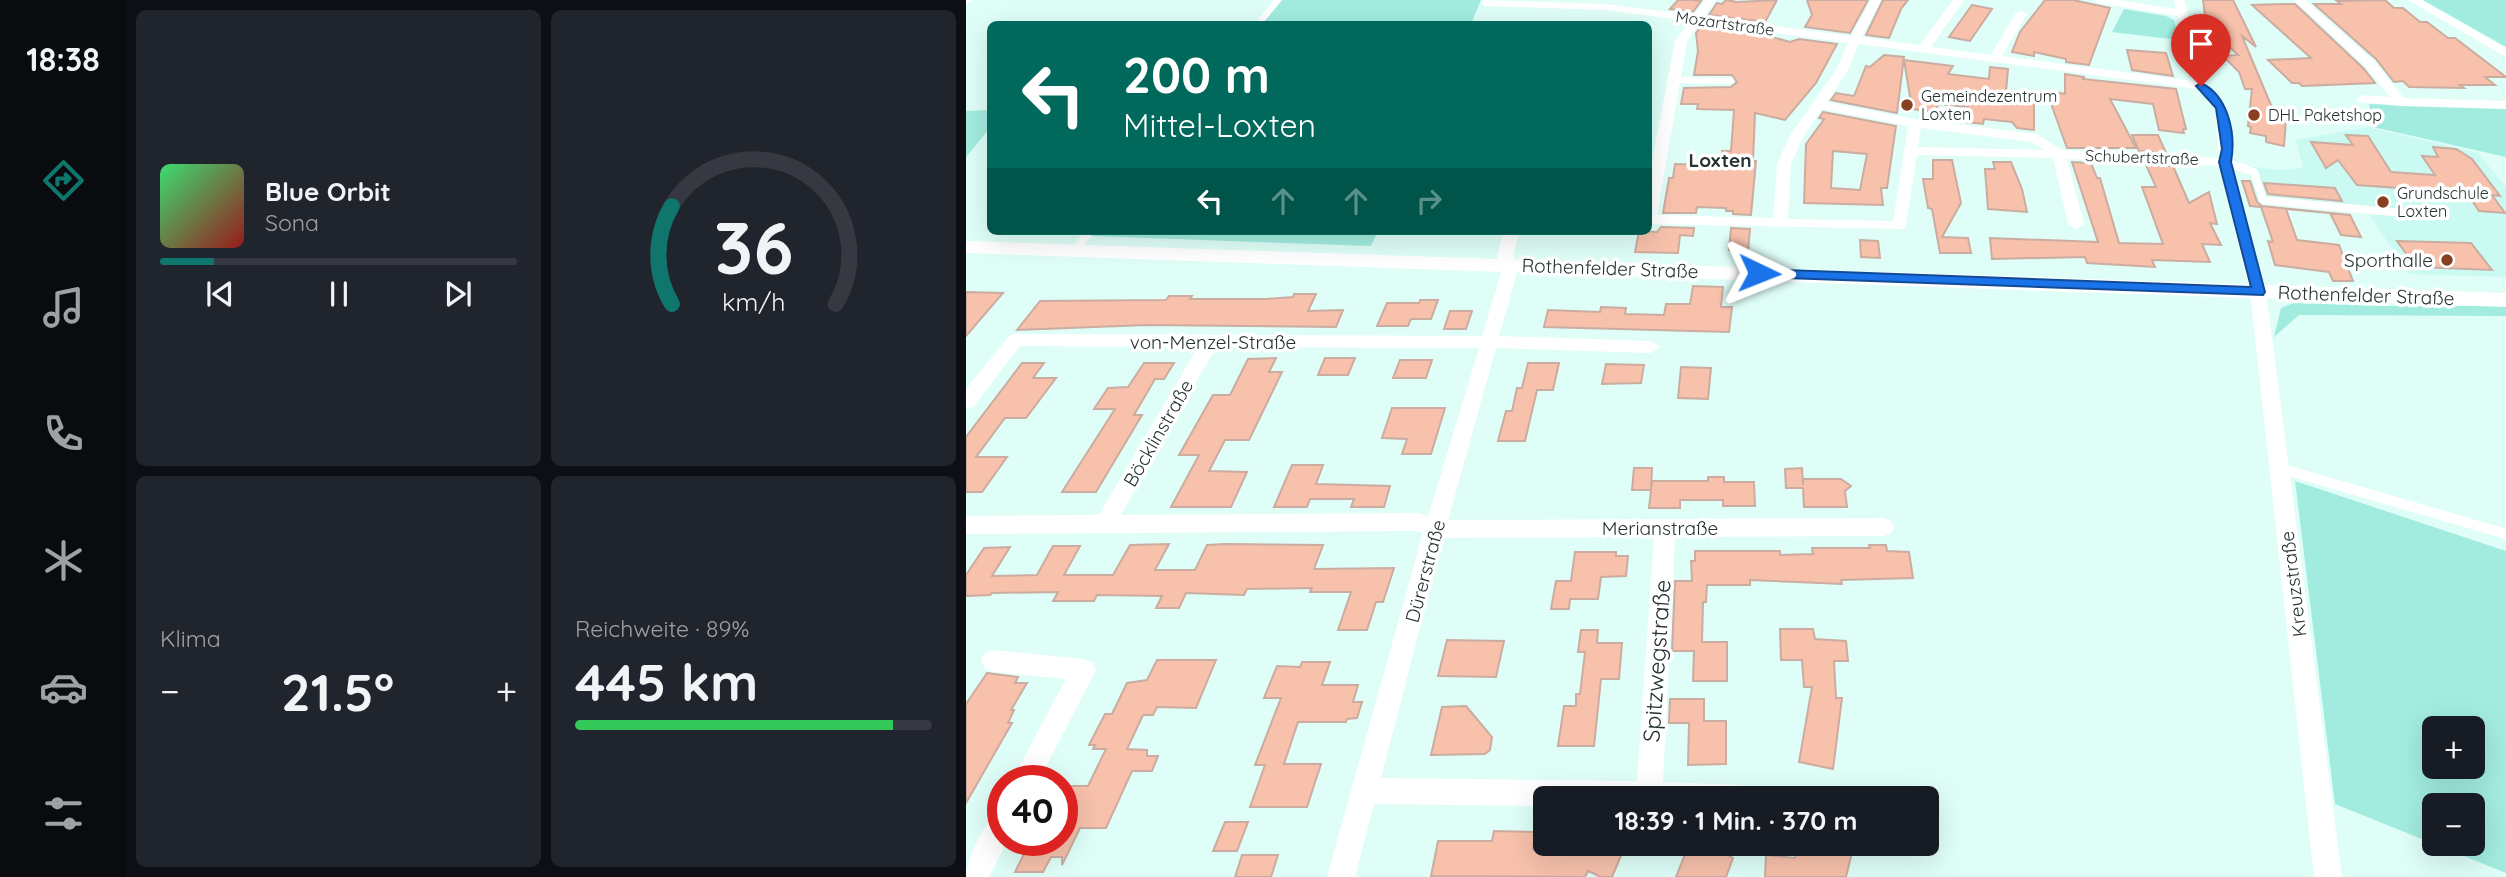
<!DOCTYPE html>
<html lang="de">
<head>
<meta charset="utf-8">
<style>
  :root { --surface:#171b24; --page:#20242c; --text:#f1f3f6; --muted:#9ea1a6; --line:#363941; --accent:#0f766e }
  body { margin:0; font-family:Quicksand,sans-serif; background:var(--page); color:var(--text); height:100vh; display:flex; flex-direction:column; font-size:26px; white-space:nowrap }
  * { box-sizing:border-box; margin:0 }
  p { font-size:23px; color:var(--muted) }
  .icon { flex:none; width:38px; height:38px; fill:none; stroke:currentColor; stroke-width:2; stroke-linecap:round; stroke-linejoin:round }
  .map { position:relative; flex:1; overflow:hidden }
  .panel { display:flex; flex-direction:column; gap:10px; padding:10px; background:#0d0f14; width:840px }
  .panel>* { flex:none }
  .banner { position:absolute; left:21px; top:21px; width:665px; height:214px; border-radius:10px; box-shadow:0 7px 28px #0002; background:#00695c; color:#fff; overflow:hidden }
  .buttons { position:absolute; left:1456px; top:716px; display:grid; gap:14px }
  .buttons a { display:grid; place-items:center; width:63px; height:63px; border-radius:10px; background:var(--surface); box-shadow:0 7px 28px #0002; font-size:35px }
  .speed { position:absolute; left:21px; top:765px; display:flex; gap:14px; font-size:35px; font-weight:700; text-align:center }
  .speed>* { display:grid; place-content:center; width:91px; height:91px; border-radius:50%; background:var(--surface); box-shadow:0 7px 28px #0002; line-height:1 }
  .speed .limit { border:10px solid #d22; background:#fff; color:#111 }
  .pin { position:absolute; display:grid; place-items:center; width:60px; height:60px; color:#fff; margin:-72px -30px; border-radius:50% 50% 50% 0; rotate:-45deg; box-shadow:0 0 7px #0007 }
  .pin .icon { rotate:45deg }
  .me { position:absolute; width:77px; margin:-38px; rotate:92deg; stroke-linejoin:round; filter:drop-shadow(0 0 5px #0008) }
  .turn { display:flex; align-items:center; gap:24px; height:147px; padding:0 21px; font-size:32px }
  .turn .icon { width:91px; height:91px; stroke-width:2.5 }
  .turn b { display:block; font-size:49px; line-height:60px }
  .lanes { display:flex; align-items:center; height:66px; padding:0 21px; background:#0003; justify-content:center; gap:35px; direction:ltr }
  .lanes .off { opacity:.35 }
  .big { font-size:52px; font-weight:700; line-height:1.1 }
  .panel .widget { flex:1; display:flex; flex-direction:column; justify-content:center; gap:10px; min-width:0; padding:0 24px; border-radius:10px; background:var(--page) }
  .panel .dial { align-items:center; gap:0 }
  .dial svg { height:182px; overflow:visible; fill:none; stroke:var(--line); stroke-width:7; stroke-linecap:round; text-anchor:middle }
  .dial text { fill:var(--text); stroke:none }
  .song { display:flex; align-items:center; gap:21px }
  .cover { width:84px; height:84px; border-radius:10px; background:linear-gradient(135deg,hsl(140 70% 55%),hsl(0 70% 35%)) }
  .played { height:7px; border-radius:4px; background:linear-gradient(90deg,var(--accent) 15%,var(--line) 15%) }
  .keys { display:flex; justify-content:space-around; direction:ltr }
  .heat { display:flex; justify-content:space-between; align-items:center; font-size:38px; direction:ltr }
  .charge { height:10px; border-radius:5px; background:linear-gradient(90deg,#34c759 89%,var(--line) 0) }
  .panel .tiles { flex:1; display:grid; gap:10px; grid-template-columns:repeat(2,1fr) }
  .trip { position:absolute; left:567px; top:786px; width:406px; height:70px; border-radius:10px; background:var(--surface); box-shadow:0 7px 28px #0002; font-weight:700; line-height:70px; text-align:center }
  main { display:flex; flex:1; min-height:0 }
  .dock { display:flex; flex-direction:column; width:126px; justify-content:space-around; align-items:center; background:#090b0e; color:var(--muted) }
  .dock .icon { width:49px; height:49px }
  .dock .on { color:var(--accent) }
  .dock b { font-size:32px; color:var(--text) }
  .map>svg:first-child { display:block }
</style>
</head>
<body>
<main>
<nav class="dock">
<b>18:38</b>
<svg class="icon on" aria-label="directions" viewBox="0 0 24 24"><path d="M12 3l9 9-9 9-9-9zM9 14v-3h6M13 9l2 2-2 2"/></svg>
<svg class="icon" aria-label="music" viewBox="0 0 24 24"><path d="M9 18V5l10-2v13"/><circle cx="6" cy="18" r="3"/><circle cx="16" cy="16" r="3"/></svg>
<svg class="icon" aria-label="phone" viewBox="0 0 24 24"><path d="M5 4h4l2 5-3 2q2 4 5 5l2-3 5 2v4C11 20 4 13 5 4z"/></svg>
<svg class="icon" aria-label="climate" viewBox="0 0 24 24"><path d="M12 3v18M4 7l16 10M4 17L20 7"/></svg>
<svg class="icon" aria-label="car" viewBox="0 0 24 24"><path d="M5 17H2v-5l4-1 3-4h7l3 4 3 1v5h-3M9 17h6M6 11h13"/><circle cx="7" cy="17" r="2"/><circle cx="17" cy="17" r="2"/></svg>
<svg class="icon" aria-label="filters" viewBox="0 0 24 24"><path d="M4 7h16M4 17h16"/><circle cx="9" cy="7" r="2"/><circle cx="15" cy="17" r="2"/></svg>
</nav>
<section class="panel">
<div class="tiles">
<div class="widget">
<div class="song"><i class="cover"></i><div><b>Blue Orbit</b><p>Sona</p></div></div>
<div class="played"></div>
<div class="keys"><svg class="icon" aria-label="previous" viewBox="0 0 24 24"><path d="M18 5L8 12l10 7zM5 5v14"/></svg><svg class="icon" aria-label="pause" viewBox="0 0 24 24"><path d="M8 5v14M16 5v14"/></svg><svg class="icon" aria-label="next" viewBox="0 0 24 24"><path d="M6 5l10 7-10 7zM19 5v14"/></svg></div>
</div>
<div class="widget dial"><svg viewBox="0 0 100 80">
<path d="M14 69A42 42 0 1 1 86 69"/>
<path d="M14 69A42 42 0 0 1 14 26" stroke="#0f766e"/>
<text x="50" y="56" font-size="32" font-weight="700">36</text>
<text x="50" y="72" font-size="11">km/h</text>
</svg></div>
<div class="widget"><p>Klima</p>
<div class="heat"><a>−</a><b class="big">21.5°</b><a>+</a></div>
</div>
<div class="widget"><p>Reichweite · 89%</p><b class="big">445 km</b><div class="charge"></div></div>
</div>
</section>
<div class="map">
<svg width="1540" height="877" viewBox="0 0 1540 877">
  <rect width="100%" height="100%" fill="#dffef8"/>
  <path fill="#cafaf1" d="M 1402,127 L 1512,153 L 1540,187 L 1540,277 L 1443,274 L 1401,211 L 1290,202 L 1282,166 L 1312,170 L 1337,168 L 1330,140 Z"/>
  <path fill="#a2ecdf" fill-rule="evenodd" d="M 316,0 L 515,0 L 505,24 L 296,24 Z
    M 1457,0 L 1540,0 L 1540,47 Z
    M 1158,9 L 1200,16 L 1208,20 L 1213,40 L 1146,32 Z
    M 1403,104 L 1540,107 L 1540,157 L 1407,127 Z
    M 24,110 L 24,128 L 0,157 L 0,111 Z
    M 130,231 L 412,231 L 405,246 L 126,236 Z
    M 1328,303 L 1417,306 L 1540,306 L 1540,316 L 1333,315 L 1308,337 L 1315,308 Z
    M 1329,481 L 1540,551 L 1540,873 L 1369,804 ZM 1468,728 L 1507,728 L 1507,766 L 1468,766 ZM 1468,805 L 1507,805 L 1507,844 L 1468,844 Z"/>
  <path fill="#f7c1ab" stroke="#cbaca0" stroke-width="2" fill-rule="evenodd" d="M 712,0 L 725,0 L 735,1 L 727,12 L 704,9 Z
    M 760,0 L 771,2 L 811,0 L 799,22 L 743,15 L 751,3 L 756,4 Z
    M 841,0 L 902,0 L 884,33 L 839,27 L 846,15 Z
    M 917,0 L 942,0 L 935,9 L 923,38 L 900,35 Z
    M 1079,0 L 1107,0 L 1144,8 L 1123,65 L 1100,62 L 1100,59 L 1068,52 L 1068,56 L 1046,52 L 1054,32 Z
    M 1237,0 L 1267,0 L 1290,47 L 1276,36 L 1310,117 L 1320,119 L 1318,146 L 1300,142 L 1300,136 L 1284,133 L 1285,127 L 1282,126 L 1286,89 L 1279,89 L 1273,72 L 1257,56 L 1272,55 L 1240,24 Z
    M 1419,0 L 1428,8 L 1437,8 L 1454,22 L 1461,22 L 1482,38 L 1489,38 L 1540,77 L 1519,77 L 1529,85 L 1494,85 L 1498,88 L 1443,87 L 1437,81 L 1428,82 L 1410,59 L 1348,4 L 1375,4 L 1371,1 Z
    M 1320,4 L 1329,4 L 1398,69 L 1409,83 L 1336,86 L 1333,83 L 1326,83 L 1302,60 L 1345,58 L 1286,5 Z
    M 1006,5 L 1026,9 L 1004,41 L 983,37 Z
    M 735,26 L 792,33 L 824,42 L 833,39 L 871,44 L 850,83 L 819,120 L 789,113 L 787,161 L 790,161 L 785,215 L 767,214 L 767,211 L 760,211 L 760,208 L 731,207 L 730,213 L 697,213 L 703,178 L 707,178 L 709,164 L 755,165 L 756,151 L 765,151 L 768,110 L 731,109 L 732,104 L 715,104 L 718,88 L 765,87 L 771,82 L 766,75 L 728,75 L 732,51 L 730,33 Z
    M 1161,50 L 1200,53 L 1207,76 L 1166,70 Z
    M 918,55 L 938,57 L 931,113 L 865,100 L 870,93 L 888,96 L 900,66 L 904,67 Z
    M 938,60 L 987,66 L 982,74 L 1023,79 L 1024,67 L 1042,69 L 1040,92 L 1068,96 L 1068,130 L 1051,128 L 1046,122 L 1018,119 L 1017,124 L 1001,122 L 1002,107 L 972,104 L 970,112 L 946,109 Z
    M 1099,74 L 1118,77 L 1117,79 L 1210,89 L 1220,129 L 1217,129 L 1218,133 L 1193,130 L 1187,104 L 1144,99 L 1170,148 L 1101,148 L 1083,98 L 1089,98 L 1089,92 L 1099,94 Z
    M 857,112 L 930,126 L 921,188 L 915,188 L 917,205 L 838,203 L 840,144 L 856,122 L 858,119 L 853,118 ZM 867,151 L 901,154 L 894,190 L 865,188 Z
    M 1166,135 L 1192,135 L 1200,153 L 1173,151 Z
    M 1380,135 L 1402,136 L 1425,172 L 1469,175 L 1456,156 L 1472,157 L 1467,147 L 1490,149 L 1506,159 L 1534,196 L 1526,195 L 1539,213 L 1513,211 L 1501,193 L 1391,185 L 1372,160 L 1360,168 L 1345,142 L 1387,145 Z
    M 967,160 L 986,160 L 995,203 L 976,237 L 1002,238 L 1005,253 L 974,253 L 966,209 L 962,208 L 957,179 L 967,179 Z
    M 1027,162 L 1045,162 L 1056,189 L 1061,212 L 1022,209 L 1019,169 L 1029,169 Z
    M 1106,162 L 1125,163 L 1131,178 L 1134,178 L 1153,243 L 1197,244 L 1176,187 L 1190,187 L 1180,165 L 1207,166 L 1223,203 L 1243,192 L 1251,224 L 1244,223 L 1255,245 L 1236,244 L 1244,262 L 1186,260 L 1189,267 L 1121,263 L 1119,257 L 1026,259 L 1024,238 L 1132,242 Z
    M 1276,181 L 1284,181 L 1291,202 L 1296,206 L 1384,215 L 1395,237 L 1375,235 L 1364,213 L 1320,209 L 1331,240 L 1373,245 L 1387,281 L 1367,281 L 1363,272 L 1309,265 L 1302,241 L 1307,242 L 1295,207 L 1284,206 Z
    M 1298,183 L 1369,188 L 1376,201 L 1302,194 Z
    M 695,227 L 728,228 L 727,236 L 714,235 L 712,253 L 669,252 L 673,231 L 691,232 Z
    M 765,228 L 784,229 L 782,251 L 763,250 Z
    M 894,240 L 912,241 L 914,258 L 895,257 Z
    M 1431,241 L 1505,243 L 1526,270 L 1450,267 Z
    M 727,286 L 757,287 L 755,307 L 766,307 L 763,332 L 578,327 L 582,310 L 634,312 L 635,307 L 660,308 L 659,314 L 698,315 L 700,304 L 724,304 Z
    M 0,292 L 37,293 L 0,336 Z
    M 328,294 L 350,294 L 342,311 L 377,310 L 370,327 L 181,325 L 51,330 L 74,301 L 200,300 L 203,296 L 226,296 L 224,299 L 299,299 L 327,297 Z
    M 454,300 L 472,300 L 465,319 L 445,319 L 442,326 L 411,326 L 421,303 L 453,303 Z
    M 484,311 L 506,311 L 500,329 L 478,329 Z
    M 310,358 L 303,372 L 316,372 L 283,440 L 259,440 L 243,471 L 281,472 L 265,507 L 205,507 L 233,455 L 213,455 L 247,395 L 264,395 L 282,359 Z
    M 359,358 L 389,358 L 382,375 L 352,375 Z
    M 434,360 L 466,360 L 460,378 L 427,378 Z
    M 56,363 L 78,363 L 67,378 L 90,378 L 60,418 L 39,418 L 10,457 L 41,457 L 16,492 L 0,492 L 0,437 Z
    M 178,363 L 208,363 L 198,379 L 189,379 L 168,415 L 176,415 L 130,492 L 96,492 L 149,409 L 128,409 L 142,388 L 162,387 Z
    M 562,363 L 593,363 L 587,390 L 571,390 L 559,441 L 532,441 L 540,411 L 546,411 L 551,388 L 556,388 Z
    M 640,364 L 678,365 L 675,383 L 636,384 Z
    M 715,367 L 745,368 L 742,399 L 712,398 Z
    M 426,408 L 479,408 L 465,454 L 436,454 L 441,439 L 416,438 Z
    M 326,465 L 357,465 L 350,484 L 424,486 L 418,507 L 385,507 L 388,499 L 344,499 L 341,507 L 308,507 Z
    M 668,468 L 686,468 L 685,489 L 686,481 L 742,481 L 742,477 L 758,477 L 758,482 L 788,482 L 789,506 L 757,506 L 757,500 L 714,500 L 714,508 L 683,508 L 685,490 L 666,490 Z
    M 836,468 L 837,485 L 837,479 L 875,479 L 885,486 L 879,491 L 881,507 L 838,507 L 837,488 L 820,488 L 819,469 Z
    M 203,544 L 189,570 L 229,570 L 241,545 L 260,544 L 357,545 L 348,569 L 428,568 L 417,602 L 410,602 L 401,630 L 372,630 L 385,592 L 344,592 L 346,588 L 281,589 L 278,595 L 220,593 L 213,608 L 190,608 L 196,596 L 131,595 L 128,601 L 87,601 L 92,592 L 26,593 L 24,595 L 0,596 L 0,575 L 18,548 L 44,547 L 26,576 L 71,575 L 87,546 L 114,546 L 98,575 L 147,575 L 164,545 Z
    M 903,545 L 920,545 L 921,551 L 943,552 L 947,578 L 875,580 L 876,584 L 784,580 L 784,585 L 741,585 L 740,602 L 737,602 L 736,642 L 761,642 L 761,681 L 727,681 L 728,651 L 706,651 L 709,581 L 726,581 L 725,561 L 729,561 L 729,551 L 814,551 L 814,555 L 847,554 L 846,548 L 904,548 Z
    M 609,552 L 650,552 L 650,556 L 662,556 L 660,576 L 635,577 L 632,599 L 604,599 L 603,609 L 585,609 L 590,581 L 605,581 Z
    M 814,629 L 847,629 L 849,639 L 880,641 L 882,661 L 868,661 L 870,698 L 876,698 L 867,769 L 833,762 L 846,687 L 838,687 L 836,660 L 815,660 Z
    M 615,630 L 632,630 L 631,643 L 656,643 L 653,679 L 635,679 L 628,746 L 592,746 L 598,706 L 610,706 L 610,694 L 614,694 L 619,652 L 612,652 Z
    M 481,640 L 538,641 L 530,677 L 472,676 Z
    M 191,660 L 250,660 L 230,708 L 191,707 L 187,715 L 177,715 L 161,749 L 181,750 L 181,756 L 192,756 L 186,771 L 166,771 L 140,828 L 114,828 L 96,865 L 96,857 L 85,857 L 77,872 L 49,872 L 60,850 L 71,850 L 76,840 L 96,840 L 96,799 L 103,786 L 122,786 L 140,749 L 127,749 L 129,745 L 123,745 L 139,714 L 146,714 L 161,683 L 181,680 Z
    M 336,662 L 364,662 L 356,685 L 392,685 L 387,702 L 396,702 L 391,718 L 381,719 L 380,722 L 332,722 L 318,764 L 355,764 L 341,807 L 284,807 L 299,765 L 289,765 L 315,698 L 298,698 L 311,666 L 334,667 Z
    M 21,673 L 52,677 L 49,683 L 61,683 L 45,710 L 48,710 L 42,723 L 46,723 L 0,803 L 0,704 Z
    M 704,699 L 738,699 L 738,721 L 760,721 L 760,764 L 722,765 L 723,723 L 703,723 Z
    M 500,706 L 526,737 L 524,750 L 519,754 L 465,755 L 476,707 Z
    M 259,822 L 282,822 L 271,851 L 247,851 Z
    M 528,831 L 569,832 L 567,849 L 618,849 L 621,844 L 660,844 L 646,877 L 635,877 L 622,871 L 619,877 L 465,876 L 472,841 L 526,841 Z
    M 723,844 L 768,844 L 763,856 L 767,858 L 760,877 L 710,877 Z
    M 833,844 L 888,844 L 880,877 L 799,877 L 800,855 L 829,858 Z
    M 276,855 L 312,855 L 305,877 L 269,877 Z"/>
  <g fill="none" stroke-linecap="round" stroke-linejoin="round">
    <path stroke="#fff" stroke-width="6" d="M 292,24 L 312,0
      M 707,80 L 765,81"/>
    <path stroke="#fff" stroke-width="8" d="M 1259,162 L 1288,172 L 1297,200 L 1447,214
      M 109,250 L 124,231"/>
    <path stroke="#fff" stroke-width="10" d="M 1313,468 L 1540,534"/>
    <path fill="#fff" fill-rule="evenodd" d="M 0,0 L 7,0 L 0,5 Z
      M 518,0 L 640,4 L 728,15 L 739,0 L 750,0 L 738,17 L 885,36 L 905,0 L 915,0 L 896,37 L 954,45 L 987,0 L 998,0 L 965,47 L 1025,55 L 1049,14 L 1055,11 L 1061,14 L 1036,56 L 1228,81 L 1212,16 L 1132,3 L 1127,0 L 1153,0 L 1210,9 L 1208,0 L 1218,0 L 1241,85 L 1261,107 L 1268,150 L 1266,162 L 1300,291 L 1376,877 L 1348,877 L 1284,291 L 1253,166 L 1101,159 L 1118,224 L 1110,229 L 1102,224 L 1087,158 L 951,155 L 939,229 L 683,224 L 682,182 L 709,41 L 724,21 L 640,10 L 519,6 L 514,3 ZM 734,23 L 882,43 L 870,70 L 823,137 L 811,164 L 807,218 L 691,215 L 721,41 ZM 893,44 L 1231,89 L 1249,108 L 1253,158 L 1096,150 L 1070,134 L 949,119 L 861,102 L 882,70 ZM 856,109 L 942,126 L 927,221 L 822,219 L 825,164 L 837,137 ZM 955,128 L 1066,142 L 1078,150 L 952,147 Z
      M 1328,0 L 1339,0 L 1408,61 L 1438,98 L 1540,101 L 1540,109 L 1434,106 L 1392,102 L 1391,99 L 1397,95 L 1424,97 L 1400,67 Z
      M 1442,0 L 1455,0 L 1540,48 L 1540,57 Z
      M 538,231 L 554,231 L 547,256 L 552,265 L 551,273 L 533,336 L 685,341 L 694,347 L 685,353 L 530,348 L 482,520 L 918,518 L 925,521 L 928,527 L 925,533 L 918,536 L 709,537 L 697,782 L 775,785 L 784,789 L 788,798 L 579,798 L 579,806 L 408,804 L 389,877 L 361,877 L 457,533 L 451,531 L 0,534 L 0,516 L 133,515 L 232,347 L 54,346 L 7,407 L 0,409 L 0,389 L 43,336 L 49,334 L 516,336 L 535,273 L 536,265 L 531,256 ZM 250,347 L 513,348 L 462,517 L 452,513 L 155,515 ZM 688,537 L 671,781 L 415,778 L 477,538 Z
      M 27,650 L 118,659 L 126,662 L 130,670 L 73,780 L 46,780 L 100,679 L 27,672 L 19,669 L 15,661 L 19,653 Z
      M 37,810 L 37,840 L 42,840 L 23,877 L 0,877 C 0,859 20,817 37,810 Z"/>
    <path fill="#fff" fill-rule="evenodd" d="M 0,241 L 1540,293 L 1540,307 L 0,253 Z"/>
  </g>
  <path fill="#1a73e8" stroke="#114b97" stroke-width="2" d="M 1235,83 C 1263,96 1270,135 1265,162 L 1299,292 L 1297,295 L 793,277 L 786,273 L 793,269 L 1285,287 L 1253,162 L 1256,149 L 1250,108 L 1230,86 Z"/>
  <g fill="#884020" stroke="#fff" stroke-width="2.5">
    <circle cx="941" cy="105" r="7"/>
    <circle cx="1288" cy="115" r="7"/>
    <circle cx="1417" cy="202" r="7"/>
    <circle cx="1481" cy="260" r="7"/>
  </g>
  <g text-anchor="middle" stroke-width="7" stroke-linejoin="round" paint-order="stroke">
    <g font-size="16" fill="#253331" stroke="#fff">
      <text transform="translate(759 23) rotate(8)" y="6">Mozartstraße</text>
      <text transform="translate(1176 157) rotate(2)" y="6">Schubertstraße</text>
    </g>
    <g font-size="16" fill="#253331" stroke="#fff" text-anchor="start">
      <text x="955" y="102">Gemeindezentrum<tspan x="955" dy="18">Loxten</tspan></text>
      <text x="1302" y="121">DHL Paketshop</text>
      <text x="1431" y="199">Grundschule<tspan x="1431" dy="18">Loxten</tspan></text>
    </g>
    <g font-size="19" font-weight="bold" fill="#253331" stroke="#fff">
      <text x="754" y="167">Loxten</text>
    </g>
    <g font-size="19" fill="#253331" stroke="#fff" text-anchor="end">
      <text x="1467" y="267">Sporthalle</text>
    </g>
    <g font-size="19" fill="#253331" stroke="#fff">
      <text transform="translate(644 268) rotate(2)" y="7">Rothenfelder Straße</text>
      <text transform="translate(1400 295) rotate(2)" y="7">Rothenfelder Straße</text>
      <text x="247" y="349">von-Menzel-Straße</text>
      <text transform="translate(192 433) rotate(-60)" y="7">Böcklinstraße</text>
      <text x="694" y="535">Merianstraße</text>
      <text transform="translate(459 571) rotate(-75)" y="7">Dürerstraße</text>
      <text transform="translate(1327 584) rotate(-97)" y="7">Kreuzstraße</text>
    </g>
    <g font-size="23" fill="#253331" stroke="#fff">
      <text transform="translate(691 661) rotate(-86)" y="8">Spitzwegstraße</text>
    </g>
  </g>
</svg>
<div class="buttons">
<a>+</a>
<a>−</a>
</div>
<div class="speed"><div class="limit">40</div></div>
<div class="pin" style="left:1235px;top:86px;background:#d93025"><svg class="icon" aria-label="arrive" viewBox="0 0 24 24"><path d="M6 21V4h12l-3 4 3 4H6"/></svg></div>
<svg class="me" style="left:793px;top:273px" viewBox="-20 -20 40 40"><path d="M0-17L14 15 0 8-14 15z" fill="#1a73e8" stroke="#fff" stroke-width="4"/></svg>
<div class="trip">18:39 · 1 Min. · 370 m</div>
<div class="banner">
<div class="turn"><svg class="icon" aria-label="left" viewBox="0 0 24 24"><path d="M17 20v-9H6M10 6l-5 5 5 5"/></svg><div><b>200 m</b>Mittel-Loxten</div></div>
<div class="lanes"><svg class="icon" aria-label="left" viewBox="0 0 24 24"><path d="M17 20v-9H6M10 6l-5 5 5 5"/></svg><svg class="icon off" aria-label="ahead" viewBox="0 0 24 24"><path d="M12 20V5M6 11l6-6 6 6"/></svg><svg class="icon off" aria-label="ahead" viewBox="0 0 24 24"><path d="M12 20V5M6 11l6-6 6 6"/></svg><svg class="icon off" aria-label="right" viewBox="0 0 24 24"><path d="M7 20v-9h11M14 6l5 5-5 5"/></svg></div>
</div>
</div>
</main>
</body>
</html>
